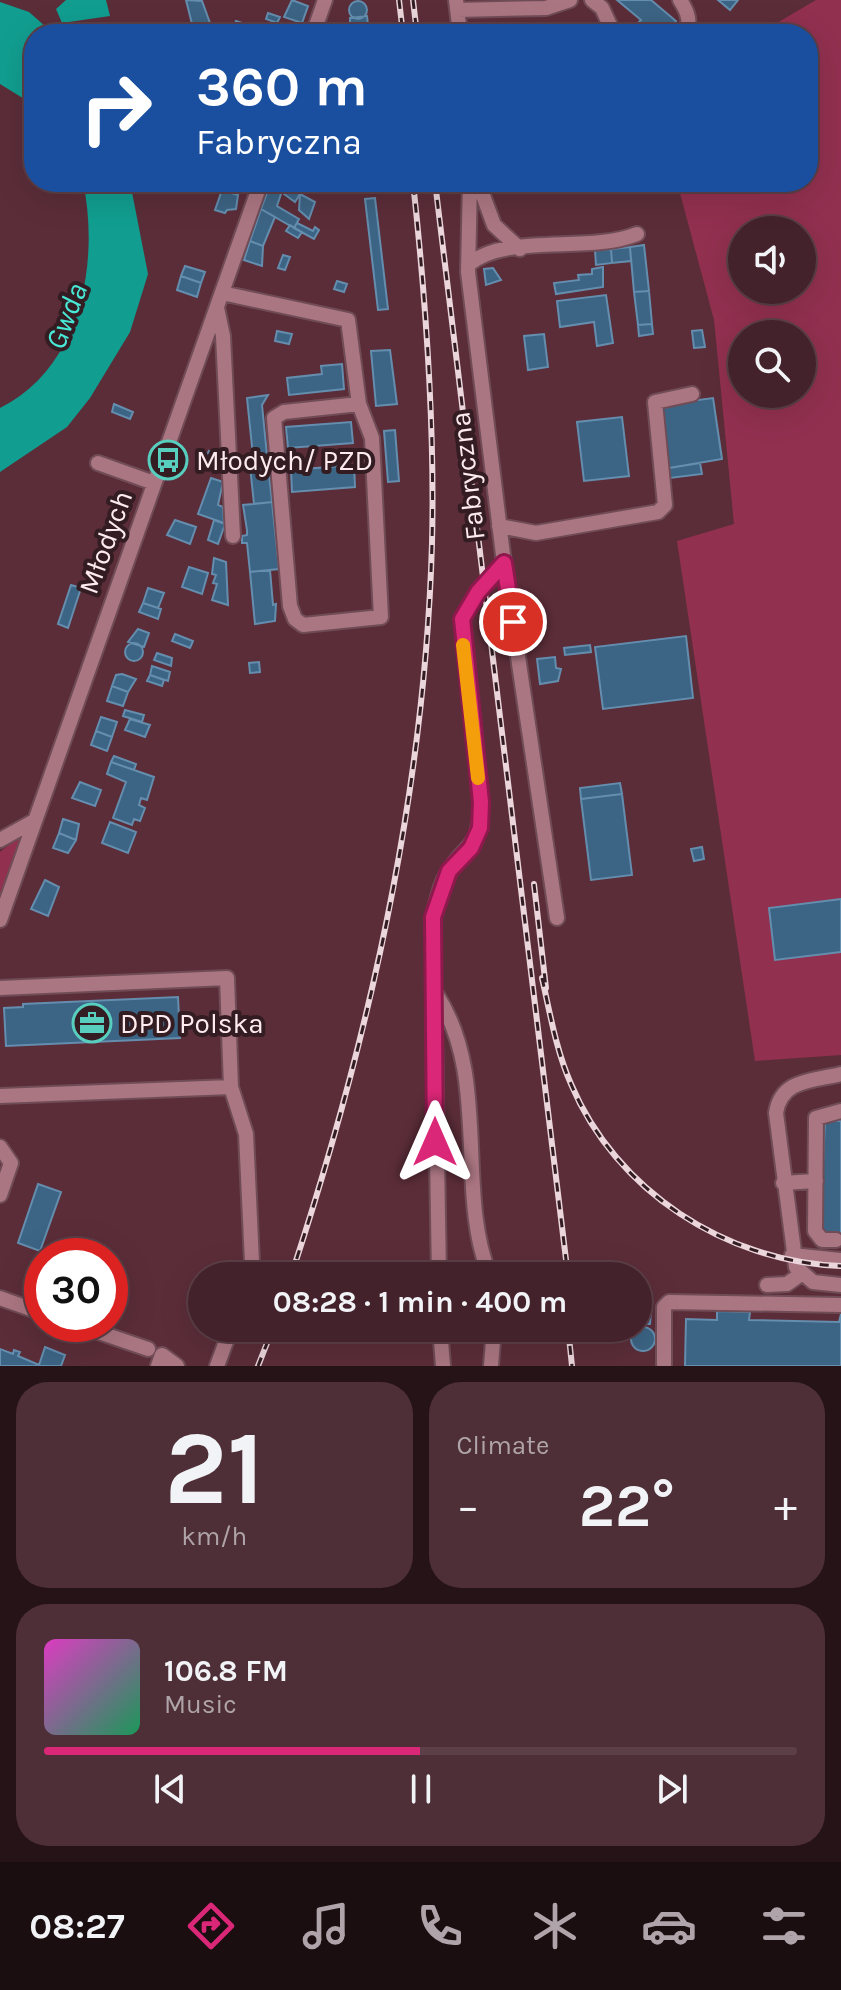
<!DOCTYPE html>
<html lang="en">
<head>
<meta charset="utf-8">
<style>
  :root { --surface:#44222b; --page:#4e2f37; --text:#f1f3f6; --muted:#afa4a9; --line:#5c3f47; --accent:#db2777 }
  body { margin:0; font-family:Karla,sans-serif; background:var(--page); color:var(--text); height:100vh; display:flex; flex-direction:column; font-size:30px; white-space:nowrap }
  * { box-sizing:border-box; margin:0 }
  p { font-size:26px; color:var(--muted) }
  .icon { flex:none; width:44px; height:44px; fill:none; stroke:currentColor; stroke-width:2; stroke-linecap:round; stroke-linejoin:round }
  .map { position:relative; height:1366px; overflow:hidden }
  .sheet { display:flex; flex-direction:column; gap:16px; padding:16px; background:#251318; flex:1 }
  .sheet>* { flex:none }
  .banner { position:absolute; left:24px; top:24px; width:794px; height:168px; border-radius:32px; box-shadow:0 8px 32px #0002,0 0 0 2px var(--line); background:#1a4fa0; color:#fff; overflow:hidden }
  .controls { position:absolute; left:728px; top:216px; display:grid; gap:16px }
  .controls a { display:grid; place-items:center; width:88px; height:88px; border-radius:50%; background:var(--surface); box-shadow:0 8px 32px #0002,0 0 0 2px var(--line); font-size:40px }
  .speed { position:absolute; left:24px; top:1238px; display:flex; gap:16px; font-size:40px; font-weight:700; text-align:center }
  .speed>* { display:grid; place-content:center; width:104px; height:104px; border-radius:50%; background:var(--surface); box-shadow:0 8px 32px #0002,0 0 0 2px var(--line); line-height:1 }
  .speed .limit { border:12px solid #d22; background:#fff; color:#111 }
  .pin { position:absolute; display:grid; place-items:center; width:68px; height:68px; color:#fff; margin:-34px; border:4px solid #fff; border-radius:50%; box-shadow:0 2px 8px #0007 }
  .me { position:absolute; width:88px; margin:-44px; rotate:0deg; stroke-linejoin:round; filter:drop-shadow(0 0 6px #0008) }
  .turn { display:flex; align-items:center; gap:28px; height:168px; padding:0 40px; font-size:36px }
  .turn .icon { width:104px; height:104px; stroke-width:2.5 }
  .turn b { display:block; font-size:56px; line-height:68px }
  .big { font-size:60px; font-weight:700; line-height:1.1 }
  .sheet .widget { flex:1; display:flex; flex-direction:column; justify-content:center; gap:12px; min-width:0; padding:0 28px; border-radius:32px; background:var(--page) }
  .sheet .dial { align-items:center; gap:0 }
  .dial b { font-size:104px; line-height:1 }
  .song { display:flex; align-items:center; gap:24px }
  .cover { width:96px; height:96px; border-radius:12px; background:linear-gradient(135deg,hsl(310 70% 55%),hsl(150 70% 35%)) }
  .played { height:8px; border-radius:4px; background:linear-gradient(90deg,var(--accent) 50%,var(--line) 50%) }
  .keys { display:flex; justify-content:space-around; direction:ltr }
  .heat { display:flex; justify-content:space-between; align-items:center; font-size:44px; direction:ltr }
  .sheet .tiles { flex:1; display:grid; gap:16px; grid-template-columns:1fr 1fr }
  .widget:last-child { grid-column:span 2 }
  .trip { position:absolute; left:188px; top:1262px; width:464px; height:80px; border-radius:40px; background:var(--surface); box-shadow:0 8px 32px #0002,0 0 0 2px var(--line); font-weight:700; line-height:80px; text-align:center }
  .menu { display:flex; height:128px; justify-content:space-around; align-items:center; background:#1b0e11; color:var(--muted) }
  .menu .icon { width:56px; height:56px }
  .menu .on { color:var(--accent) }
  .menu b { font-size:36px; color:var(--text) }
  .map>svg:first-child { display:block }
</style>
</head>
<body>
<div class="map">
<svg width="841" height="1366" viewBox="0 0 841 1366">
  <rect width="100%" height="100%" fill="#5b2d39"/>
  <path fill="#923050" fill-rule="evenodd" d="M 816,0 L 841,0 L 841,1055 L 755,1061 L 677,541 L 734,524 L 714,320 L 677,182 L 808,182 L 808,34 L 758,34 ZM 742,230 L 802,230 L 802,290 L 742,290 ZM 742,334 L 802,334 L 802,394 L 742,394 Z
    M 17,838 L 21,842 L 0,900 L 0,852 Z"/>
  <path fill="#119e90" d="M 66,0 L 106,0 L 110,16 L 62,23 L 56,9 Z
    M 0,2 L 29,12 L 54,34 L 34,34 L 34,105 L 0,84 Z
    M 83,182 L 130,182 L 148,274 L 130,332 L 90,398 L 67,427 L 0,472 L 0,408 C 81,368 100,262 83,182 Z"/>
  <path fill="#3c6484" stroke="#648dae" stroke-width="2" d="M 186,0 L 202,1 L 210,23 L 193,28 Z
    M 292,0 L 308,6 L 302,23 L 284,17 Z
    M 617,0 L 651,0 L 676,21 L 665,34 L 657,34 L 650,27 L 644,34 L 627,34 L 641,20 Z
    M 718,0 L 738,0 L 730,10 Z
    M349 10a9 9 0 1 1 18 0a9 9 0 1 1-18 0Z
    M 268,13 L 280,17 L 277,23 L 266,19 Z
    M 367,16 L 369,34 L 350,34 L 350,18 Z
    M 236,21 L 257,28 L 255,34 L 231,34 Z
    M 271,182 L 285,183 L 300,194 L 295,202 L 284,194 L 283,188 L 277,206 L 299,219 L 294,228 L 261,209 Z
    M 297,182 L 301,187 L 297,192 L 285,183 Z
    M 222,190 L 238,195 L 236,209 L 227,210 L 225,213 L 215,210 Z
    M 300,194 L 315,202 L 309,219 L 299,210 Z
    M 375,198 L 388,309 L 378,310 L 365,199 Z
    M 261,209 L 275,217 L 263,246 L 250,241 Z
    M 297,223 L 313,231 L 315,227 L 319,230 L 314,239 L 294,228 Z
    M 290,225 L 302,232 L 298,238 L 286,231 Z
    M 250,241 L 263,246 L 262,266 L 244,260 Z
    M 644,245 L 649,291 L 634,292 L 630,247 Z
    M 630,247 L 631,261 L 612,263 L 611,249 Z
    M 611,249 L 612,263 L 596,265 L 595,250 Z
    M 283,255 L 290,257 L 285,270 L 278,268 Z
    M 185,266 L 205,272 L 201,283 L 181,276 Z
    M 603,267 L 603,287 L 556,294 L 554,283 L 579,280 L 578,275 L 592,274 L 592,269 Z
    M 493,268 L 501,280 L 486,285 L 484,269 Z
    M 181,276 L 201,283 L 197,297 L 177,290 Z
    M 337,281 L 347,284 L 344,292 L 334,289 Z
    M 649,291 L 652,324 L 638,325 L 634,292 Z
    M 606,295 L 613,343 L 597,346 L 594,322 L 560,327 L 557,301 Z
    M 652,324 L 653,334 L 639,336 L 638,325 Z
    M 702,330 L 705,347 L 694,348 L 692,331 Z
    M 277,331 L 292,334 L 289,344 L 275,341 Z
    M 544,334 L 548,367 L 528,370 L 524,336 Z
    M 390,350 L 397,404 L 376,406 L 371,351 Z
    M 342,364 L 344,389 L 289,395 L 287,378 L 322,374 L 321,366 Z
    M 268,395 L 262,405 L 267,455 L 253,456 L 247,398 Z
    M 713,398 L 722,459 L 669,468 L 660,405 Z
    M 114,404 L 133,412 L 130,419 L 112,412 Z
    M 622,417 L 629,476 L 584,481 L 577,422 Z
    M 351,422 L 353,443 L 288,448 L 286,427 Z
    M 395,430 L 399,481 L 388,482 L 384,431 Z
    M 209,451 L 216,455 L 213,463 L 205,459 Z
    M 267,455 L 272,502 L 254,504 L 249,457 Z
    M 700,463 L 702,474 L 670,478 L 669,468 Z
    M 354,465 L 355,487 L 292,492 L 291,470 Z
    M 211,478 L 223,482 L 218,505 L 223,507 L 224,523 L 198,514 Z
    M 272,502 L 279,569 L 250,572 L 247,543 L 242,543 L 242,536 L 247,535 L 247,530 L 243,505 Z
    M 175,520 L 196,527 L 190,544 L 167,535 Z
    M 214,520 L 225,524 L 218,544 L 208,540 Z
    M 214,558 L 226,562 L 228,605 L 212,600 L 217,584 L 213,583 L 216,575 L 212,574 Z
    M 189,567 L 208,573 L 202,594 L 182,587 Z
    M 270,570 L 273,605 L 276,604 L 275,621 L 255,624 L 250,572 Z
    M 71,585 L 81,588 L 68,628 L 58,624 Z
    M 148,588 L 164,593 L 158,608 L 143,603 Z
    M 143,603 L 161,609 L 158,619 L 139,612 Z
    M 138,629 L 149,633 L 144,647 L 128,642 Z
    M 175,634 L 193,641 L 190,648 L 172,641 Z
    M 686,636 L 693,698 L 603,709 L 595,647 Z
    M125 652a9 9 0 1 1 18 0a9 9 0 1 1-18 0Z
    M 590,645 L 591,652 L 565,655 L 564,648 Z
    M 157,653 L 172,658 L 171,666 L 154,660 Z
    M 555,657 L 556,668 L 561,669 L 558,681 L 540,684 L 537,659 Z
    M 259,662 L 260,672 L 250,673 L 249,663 Z
    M 152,666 L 170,672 L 168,681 L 150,675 Z
    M 122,674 L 136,679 L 128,692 L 112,686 L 116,675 Z
    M 150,675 L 164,680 L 162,686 L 147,681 Z
    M 112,686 L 128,692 L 123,706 L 107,701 Z
    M 125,710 L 144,715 L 142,722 L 123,716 Z
    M 101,717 L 117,722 L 112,737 L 96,731 Z
    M 130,719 L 150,725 L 145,737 L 125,730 Z
    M 96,731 L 112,737 L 107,751 L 91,745 Z
    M 114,756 L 136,764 L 134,770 L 111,762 Z
    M 111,762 L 154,777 L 147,800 L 141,798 L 139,805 L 145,808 L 140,821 L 134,819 L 132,825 L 113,818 L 126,782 L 107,774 Z
    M 80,782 L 101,790 L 95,806 L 72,798 Z
    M 620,783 L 622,794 L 581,799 L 580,788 Z
    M 622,794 L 632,875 L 591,880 L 581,799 Z
    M 63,819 L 79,824 L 76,840 L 59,833 Z
    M 110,822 L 136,832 L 128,853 L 102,843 Z
    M 59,833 L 76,840 L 68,853 L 53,848 Z
    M 702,847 L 704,859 L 694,861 L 691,849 Z
    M 45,880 L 59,887 L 48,916 L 31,909 Z
    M 841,899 L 841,952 L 775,960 L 769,908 Z
    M 178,997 L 180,1038 L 6,1046 L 4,1008 L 23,1007 L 23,1004 Z
    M 825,1120 L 841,1121 L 841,1233 L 820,1232 Z
    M 38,1184 L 61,1192 L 40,1251 L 18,1243 Z
    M 523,1266 L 525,1276 L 501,1276 L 501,1269 Z
    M 480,1272 L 481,1276 L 458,1276 L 457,1275 Z
    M 638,1311 L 651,1311 L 650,1324 L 638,1324 Z
    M 717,1311 L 750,1312 L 749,1320 L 839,1322 L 841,1314 L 841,1366 L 685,1366 L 686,1319 L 717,1320 Z
    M631 1339a12 12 0 1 1 24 0a12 12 0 1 1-24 0Z
    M 45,1347 L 65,1355 L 61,1366 L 0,1366 L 0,1349 L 13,1354 L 14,1350 L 20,1352 L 18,1356 L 39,1365 Z"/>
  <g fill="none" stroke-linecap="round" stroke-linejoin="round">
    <g stroke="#704c57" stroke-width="18">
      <path id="minor" d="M 456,0 L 460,34
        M 592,0 L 602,8 L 614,34
        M 680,0 C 687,11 692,21 685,34
        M 457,10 L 546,8 L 570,0
        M 313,34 L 325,0
        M 470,182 L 468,272 L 504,563 L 557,918
        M 478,182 L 494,225 L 520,249
        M 468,265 C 507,232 589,254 637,234
        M 222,293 L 348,320 L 359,404 L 372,438 L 381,617 L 303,625 L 295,619 L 290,606 L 274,418 L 284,412 L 359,404
        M 217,308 L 223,336 L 233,536
        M 98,463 L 154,483
        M 499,526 L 536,533 L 658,512 L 665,505 L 655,402 L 692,394
        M 0,840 L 34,821
        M 0,920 L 261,182
        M 0,988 L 227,978 L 231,1087 L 246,1134 L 252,1262 L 249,1276
        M 436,994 C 491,1076 455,1192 490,1276
        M 841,1074 C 813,1081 781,1079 776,1113 L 796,1267 L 813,1282 L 841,1285
        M 0,1096 L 231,1087
        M 0,1147 L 11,1163 L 0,1195
        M 783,1183 L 816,1181
        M 836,1240 L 822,1240 L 815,1231 L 816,1118 L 841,1111
        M 792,1255 L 841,1260
        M 439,1276 L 433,917 C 437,902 439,887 447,874 C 468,839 479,853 481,802 L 462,619 L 478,592 L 504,563
        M 767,1285 L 787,1284 L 801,1274
        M 0,1298 L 42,1313
        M 75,1324 L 148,1349
        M 440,1328 L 443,1366
        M 158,1366 L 162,1355 L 177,1366
        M 217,1366 L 231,1328
        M 491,1366 L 494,1328
        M 664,1366 L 664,1307 L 669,1302 L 841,1305"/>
    </g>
    <use href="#minor" stroke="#aa7682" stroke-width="14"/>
    <g stroke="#ebd6db" stroke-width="6">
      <path id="rail" d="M 399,0 L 403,34
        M 413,0 L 417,34
        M 435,182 L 568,1276
        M 534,884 L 546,988
        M 542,978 C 550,1013 556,1050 571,1084 C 616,1191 726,1262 841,1266
        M 291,1276 C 369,1040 425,793 432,543 C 435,423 426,302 413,182
        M 568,1328 L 572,1366
        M 258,1366 L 273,1328"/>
    </g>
    <use href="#rail" stroke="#331d23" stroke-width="3" stroke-dasharray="9" stroke-linecap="butt"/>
  </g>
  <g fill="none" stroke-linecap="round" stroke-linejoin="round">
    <g stroke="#8e194d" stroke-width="20">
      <path id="route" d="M 435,1142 L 433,917 L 449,871 L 471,848 L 480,828 L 481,802 L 462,619 L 478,592 L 504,563 L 513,622"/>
    </g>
    <use href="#route" stroke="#db2777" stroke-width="14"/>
    <path stroke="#f59e0b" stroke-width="14" d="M 463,645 L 478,778"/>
  </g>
  <defs>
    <g id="bus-ring" transform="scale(2)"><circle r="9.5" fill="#331d23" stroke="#58cebf" stroke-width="1.5"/><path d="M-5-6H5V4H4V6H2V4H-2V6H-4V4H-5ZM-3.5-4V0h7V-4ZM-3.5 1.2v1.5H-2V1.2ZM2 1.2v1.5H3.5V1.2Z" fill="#58cebf"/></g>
    <g id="office-ring" transform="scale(2)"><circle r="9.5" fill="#331d23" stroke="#58cebf" stroke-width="1.5"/><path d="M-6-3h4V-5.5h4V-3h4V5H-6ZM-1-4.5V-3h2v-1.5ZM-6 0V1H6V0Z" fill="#58cebf"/></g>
  </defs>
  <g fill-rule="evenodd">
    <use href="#bus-ring" x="168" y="460"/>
    <use href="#office-ring" x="92" y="1023"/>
  </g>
  <g text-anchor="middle" stroke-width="8" stroke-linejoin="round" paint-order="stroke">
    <g font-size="28" fill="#fdebef" stroke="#331d23" text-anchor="start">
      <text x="196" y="470">Młodych/ PZD</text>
      <text x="120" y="1033">DPD Polska</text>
    </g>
    <g font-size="28" fill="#fdebef" stroke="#331d23">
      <text transform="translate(467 476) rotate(-97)" y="10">Fabryczna</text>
      <text transform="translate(105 542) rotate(-70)" y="10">Młodych</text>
    </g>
    <g font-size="30" font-style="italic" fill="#48e9d6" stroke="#331d23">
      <text transform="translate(66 316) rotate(-69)" y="10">Gwda</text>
    </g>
  </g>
</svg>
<div class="controls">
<a><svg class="icon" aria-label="sound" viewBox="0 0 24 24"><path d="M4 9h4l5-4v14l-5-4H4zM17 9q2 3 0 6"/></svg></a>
<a><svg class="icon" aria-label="search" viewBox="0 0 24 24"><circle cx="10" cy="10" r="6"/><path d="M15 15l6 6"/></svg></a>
</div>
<div class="speed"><div class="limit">30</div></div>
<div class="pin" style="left:513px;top:622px;background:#d93025"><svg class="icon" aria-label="arrive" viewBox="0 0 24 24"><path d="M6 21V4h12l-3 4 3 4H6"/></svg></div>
<svg class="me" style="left:435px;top:1142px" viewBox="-20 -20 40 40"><path d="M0-17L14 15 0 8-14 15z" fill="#db2777" stroke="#fff" stroke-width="4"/></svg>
<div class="trip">08:28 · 1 min · 400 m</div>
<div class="banner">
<div class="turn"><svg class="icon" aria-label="right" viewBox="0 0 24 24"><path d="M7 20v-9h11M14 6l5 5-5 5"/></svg><div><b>360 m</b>Fabryczna</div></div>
</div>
</div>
<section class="sheet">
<div class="tiles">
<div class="widget dial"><b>21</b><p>km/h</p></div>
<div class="widget"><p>Climate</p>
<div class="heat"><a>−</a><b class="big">22°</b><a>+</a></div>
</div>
<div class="widget">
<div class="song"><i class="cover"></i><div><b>106.8 FM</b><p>Music</p></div></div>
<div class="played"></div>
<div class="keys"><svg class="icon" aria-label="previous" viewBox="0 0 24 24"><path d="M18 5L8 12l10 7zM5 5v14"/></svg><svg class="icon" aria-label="pause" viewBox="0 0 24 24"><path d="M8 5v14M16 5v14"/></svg><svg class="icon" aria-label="next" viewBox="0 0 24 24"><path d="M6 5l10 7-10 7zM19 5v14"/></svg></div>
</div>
</div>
</section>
<nav class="menu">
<b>08:27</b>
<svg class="icon on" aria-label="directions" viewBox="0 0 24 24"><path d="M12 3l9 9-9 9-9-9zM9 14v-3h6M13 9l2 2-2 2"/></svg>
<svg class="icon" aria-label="music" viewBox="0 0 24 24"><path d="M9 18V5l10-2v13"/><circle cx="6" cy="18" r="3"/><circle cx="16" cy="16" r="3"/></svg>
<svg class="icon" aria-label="phone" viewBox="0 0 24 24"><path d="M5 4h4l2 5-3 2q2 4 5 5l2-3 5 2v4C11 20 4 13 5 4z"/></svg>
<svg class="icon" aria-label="climate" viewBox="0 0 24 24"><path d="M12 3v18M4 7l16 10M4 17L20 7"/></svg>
<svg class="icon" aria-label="car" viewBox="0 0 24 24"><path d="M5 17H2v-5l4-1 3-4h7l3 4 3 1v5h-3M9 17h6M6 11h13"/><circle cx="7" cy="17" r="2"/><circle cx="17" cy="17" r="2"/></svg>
<svg class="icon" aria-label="filters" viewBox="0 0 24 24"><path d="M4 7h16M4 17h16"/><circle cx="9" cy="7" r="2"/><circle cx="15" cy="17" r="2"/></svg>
</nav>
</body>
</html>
